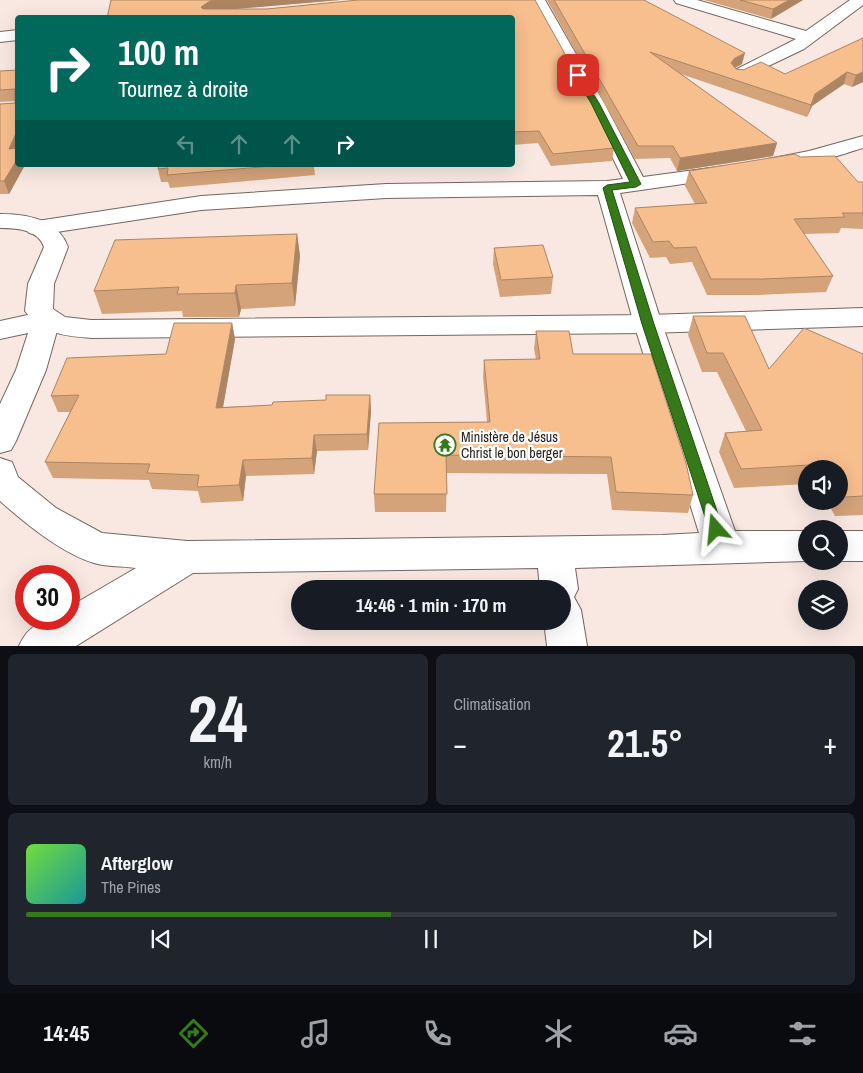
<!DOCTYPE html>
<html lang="fr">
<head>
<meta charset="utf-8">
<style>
  :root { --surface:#171b24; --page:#20242c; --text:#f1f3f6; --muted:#9ea1a6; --line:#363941; --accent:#367919 }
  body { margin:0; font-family:"Archivo Narrow",sans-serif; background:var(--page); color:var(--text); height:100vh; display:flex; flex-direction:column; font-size:19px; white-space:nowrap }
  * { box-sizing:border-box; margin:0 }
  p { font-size:16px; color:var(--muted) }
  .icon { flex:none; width:28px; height:28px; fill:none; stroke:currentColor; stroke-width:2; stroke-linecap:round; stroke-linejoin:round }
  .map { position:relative; height:646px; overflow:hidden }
  .panel { display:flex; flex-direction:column; gap:8px; padding:8px; background:#0d0f14; flex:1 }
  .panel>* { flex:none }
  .banner { position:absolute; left:15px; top:15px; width:500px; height:152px; border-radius:5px; box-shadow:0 5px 20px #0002; background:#00695c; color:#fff; overflow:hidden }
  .controls { position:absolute; left:798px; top:460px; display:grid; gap:10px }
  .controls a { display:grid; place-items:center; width:50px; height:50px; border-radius:50%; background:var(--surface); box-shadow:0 5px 20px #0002; font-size:25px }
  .speed { position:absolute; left:15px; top:565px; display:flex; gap:10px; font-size:25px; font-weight:700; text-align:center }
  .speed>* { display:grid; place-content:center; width:65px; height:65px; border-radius:50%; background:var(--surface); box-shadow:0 5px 20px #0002; line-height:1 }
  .speed .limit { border:8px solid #d22; background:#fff; color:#111 }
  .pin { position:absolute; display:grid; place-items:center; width:42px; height:42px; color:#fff; margin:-21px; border-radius:10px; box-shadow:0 2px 8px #0006 }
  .me { position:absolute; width:55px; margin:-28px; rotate:342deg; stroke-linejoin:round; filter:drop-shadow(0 0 4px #0008) }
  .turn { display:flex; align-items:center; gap:18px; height:105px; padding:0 20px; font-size:22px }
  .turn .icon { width:65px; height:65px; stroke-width:2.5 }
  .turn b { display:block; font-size:35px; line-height:42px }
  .lanes { display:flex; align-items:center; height:48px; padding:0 20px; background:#0003; justify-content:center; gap:25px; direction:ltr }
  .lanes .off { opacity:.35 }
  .big { font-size:38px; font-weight:700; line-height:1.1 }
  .panel .tile { flex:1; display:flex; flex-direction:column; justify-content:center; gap:8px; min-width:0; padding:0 18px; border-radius:8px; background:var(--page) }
  .panel .dial { align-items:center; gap:0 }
  .dial b { font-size:65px; line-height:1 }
  .song { display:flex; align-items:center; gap:15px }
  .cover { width:60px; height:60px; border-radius:8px; background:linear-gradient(135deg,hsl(100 70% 55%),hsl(180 70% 35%)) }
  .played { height:5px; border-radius:2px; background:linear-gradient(90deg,var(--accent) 45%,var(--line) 45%) }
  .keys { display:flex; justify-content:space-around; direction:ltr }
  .heat { display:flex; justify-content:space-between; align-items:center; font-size:28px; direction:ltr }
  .panel .tiles { flex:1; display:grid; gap:8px; grid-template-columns:1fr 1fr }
  .tile:last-child { grid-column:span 2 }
  .trip { position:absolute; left:291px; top:580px; width:280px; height:50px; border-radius:25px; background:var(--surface); box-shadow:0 5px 20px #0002; font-weight:700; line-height:50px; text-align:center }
  .tab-bar { display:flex; height:80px; justify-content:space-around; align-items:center; background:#090b0e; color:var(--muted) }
  .tab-bar .icon { width:35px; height:35px }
  .tab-bar .selected { color:var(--accent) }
  .tab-bar b { font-size:22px; color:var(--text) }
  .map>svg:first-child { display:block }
</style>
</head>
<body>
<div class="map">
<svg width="863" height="646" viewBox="0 0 863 646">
  <rect width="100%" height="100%" fill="#f9e8e2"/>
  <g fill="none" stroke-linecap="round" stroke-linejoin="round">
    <g stroke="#746660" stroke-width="2">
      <path id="street" d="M 531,0 L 545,0 L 604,103 L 643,177 L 725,166 L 733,167 L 736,172 L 733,177 L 725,178 L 620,193 L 662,324 L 735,531 L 806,531 L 807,561 L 575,568 L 578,589 L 574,597 L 581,610 L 587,646 L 547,646 L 544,621 L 562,621 L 562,589 L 540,589 L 538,568 L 193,573 L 76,646 L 19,646 C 29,623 45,619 69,619 L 69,607 L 136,568 C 123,566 107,567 94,563 C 61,553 25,523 0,501 L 0,458 L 12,462 L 18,477 L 56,508 L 102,533 L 187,541 L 662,535 L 699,533 L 634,324 L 598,195 L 386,198 L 201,210 L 37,235 L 29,233 L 25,228 L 29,223 L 37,221 L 201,196 L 386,184 L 607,181 L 623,179 L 586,103 Z
        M 674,0 L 697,0 L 806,31 L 850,0 L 863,0 L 863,5 L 804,49 L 739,80 L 733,79 L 730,75 L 733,71 L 796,39 L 676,3 Z
        M 18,30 L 18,40 L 0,42 L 0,32 Z
        M 863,136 L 863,148 C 839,155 791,173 768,167 L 764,163 L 768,159 L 809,151 Z
        M 46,311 L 56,314 L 60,320 L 46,370 L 16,441 L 11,450 L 0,453 L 0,404 L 16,370 L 28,333 L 0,339 L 0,321 Z
        M 839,531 L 863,531 L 863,561 L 838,561 Z"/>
    </g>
    <g stroke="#746660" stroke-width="2">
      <path id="secondary" d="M 0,214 C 27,214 58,219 68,247 L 54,284 L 53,309 L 65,317 L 91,320 L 648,315 L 863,308 L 863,326 L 648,333 L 91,338 C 66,336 41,334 25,311 L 28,284 L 44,247 C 38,229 16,228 0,228 Z"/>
    </g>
    <use href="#street" fill="#fff" fill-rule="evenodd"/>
    <use href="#secondary" fill="#fff" fill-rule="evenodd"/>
  </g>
  <path fill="#d4a37a" d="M 111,0 L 340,0 L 231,9 L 267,9 L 358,0 L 535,0 L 586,92 L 614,148 L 612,161 L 551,166 L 538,143 L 512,145 L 512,18 L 107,18 Z
    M 547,0 L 644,0 L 742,64 L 735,68 L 736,69 L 785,74 L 863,38 L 863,82 L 852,87 L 844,84 L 812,106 L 807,117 L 681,74 L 777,143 L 773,156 L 677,171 L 670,158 L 635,159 Z
    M 704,0 L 803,0 L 771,19 Z
    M 18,70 L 18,165 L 25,165 L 9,194 L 0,194 L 0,104 L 15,103 L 15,101 L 0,102 L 0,71 Z
    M 800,157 L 858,182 L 863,182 L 863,229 L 841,228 L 839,233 L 804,234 L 833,276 L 826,292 L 758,295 L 707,295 L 692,262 L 670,264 L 666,257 L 650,258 L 632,223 L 635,208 L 695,204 L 685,186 L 689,171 Z
    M 159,165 L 329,165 L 314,166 L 315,175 L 170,188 L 168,182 L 161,182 L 158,169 Z
    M 297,234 L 300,256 L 295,306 L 241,309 L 239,317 L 183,317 L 182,311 L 102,314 L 94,291 Z
    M 494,248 L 553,277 L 551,294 L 500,297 L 493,264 Z
    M 693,316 L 769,369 L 863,354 L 863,515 L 835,516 L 827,501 L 839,501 L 839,469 L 806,469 L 806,484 L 734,488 L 719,452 L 725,433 L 746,431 L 717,372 L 702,372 L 688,335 Z
    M 232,323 L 235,339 L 223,407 L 272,405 L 326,400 L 370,395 L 371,411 L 368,450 L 317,451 L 314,474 L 246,476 L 243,501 L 201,503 L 198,491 L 152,489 L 149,480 L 53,478 L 45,462 L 70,412 L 58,412 L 51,396 L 166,354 Z
    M 536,331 L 573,354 L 693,495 L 688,513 L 612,510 L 607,474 L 447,473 L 446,512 L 375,512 L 374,494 L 487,422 L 483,377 L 484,360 L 536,359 L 534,349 Z"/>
  <path fill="#ad8563" d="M 221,0 L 340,0 L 212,11 L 204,18 L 201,7 L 210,1 Z
    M 789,0 L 803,0 L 771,19 L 773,9 Z
    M 745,53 L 742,64 L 732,69 L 731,63 L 735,58 Z
    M 847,72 L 844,84 L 812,106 L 807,117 L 811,105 L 815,94 Z
    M 863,72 L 863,82 L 852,87 L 856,75 Z
    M 18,129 L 18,152 L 9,149 Z
    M 777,143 L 773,156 L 677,171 L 680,158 Z
    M 18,158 L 18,165 L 25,165 L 9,194 L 4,181 Z
    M 297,234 L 300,256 L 295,306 L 292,283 Z
    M 236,285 L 241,309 L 239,317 L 235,293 Z
    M 232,323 L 235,339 L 220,424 L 216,408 Z
    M 370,395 L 371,411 L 368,450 L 367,434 Z
    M 314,435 L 317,451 L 314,474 L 312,458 Z
    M 243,460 L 246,476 L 243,501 L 239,485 Z"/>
  <path fill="#f7be8e" stroke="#ad8563" d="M 111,0 L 221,0 L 210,1 L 201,7 L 203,9 L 267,9 L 358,0 L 535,0 L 586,92 L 614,148 L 553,154 L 539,131 L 512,132 L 512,18 L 107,18 Z
    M 554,0 L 644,0 L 745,53 L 735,58 L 731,63 L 736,69 L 743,70 L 761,62 L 785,74 L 863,38 L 863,72 L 856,75 L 847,72 L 815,94 L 811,105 L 650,52 L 777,143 L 680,158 L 673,146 L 638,146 Z
    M 740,0 L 789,0 L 773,9 Z
    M 18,70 L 18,129 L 9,149 L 18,148 L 18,158 L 4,181 L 0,181 L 0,104 L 15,103 L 15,89 L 0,90 L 0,71 Z
    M 795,154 L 800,157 L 835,156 L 858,182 L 863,182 L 863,213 L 842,213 L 845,217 L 794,219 L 833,276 L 763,279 L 711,279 L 696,247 L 674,248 L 669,241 L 653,242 L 635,208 L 707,203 L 689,171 Z
    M 159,165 L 284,165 L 167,175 L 168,168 L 158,169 Z
    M 297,234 L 292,283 L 236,285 L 235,293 L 177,294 L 179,287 L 94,291 L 115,240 Z
    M 543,245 L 553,277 L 501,280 L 494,248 Z
    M 693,316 L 745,316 L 769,369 L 804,328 L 863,354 L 863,496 L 845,497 L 839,487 L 839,469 L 829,469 L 826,464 L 741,469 L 725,433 L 762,430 L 723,353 L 707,353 Z
    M 174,323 L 232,323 L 216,408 L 272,405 L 273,402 L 326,400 L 326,395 L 370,395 L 367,434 L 314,435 L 312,458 L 243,460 L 239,485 L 197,487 L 199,475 L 147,473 L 150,464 L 45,462 L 79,395 L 51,396 L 67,358 L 166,354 Z
    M 536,331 L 569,331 L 573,354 L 651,354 L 686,463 L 693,495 L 616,492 L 611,457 L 446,455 L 447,494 L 374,494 L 379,423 L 490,422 L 484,360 L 540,359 Z"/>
  <path fill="#367919" stroke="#234f10" d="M 575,73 L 580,73 L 599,103 L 641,184 L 636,187 L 612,190 L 654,324 L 723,529 L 721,533 L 716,535 L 711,533 L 709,529 L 642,324 L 603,188 L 607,185 L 630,182 L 591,103 L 574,75 Z"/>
  <defs>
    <g id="temple-ring" transform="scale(1.125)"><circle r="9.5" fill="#fff" stroke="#367919" stroke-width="1.5"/><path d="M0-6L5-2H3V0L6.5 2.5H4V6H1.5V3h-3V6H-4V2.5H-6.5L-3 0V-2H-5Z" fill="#367919"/></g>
  </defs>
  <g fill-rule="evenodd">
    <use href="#temple-ring" x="445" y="445"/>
  </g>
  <g text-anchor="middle" stroke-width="4.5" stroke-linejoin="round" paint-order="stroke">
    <g font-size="14" fill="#231e1b" stroke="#fff" text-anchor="start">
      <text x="461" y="442">Ministère de Jésus<tspan x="461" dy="16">Christ le bon berger</tspan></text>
    </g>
  </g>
</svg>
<div class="controls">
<a><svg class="icon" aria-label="sound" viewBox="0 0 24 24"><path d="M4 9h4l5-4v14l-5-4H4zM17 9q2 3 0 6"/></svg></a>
<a><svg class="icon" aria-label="search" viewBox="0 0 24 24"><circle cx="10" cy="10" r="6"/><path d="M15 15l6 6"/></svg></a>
<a><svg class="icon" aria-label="layers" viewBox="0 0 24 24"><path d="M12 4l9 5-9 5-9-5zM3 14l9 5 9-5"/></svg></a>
</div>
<div class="speed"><div class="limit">30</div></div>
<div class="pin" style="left:578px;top:75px;background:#d93025"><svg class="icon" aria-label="arrive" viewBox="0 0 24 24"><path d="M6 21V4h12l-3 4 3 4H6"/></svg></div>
<svg class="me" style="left:716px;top:529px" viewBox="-20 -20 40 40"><path d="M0-17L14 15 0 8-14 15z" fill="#367919" stroke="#fff" stroke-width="4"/></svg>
<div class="trip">14:46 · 1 min · 170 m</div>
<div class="banner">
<div class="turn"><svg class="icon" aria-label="right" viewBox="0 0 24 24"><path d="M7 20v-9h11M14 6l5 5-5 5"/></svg><div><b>100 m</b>Tournez à droite</div></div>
<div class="lanes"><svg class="icon off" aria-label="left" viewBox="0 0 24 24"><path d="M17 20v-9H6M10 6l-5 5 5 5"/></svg><svg class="icon off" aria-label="ahead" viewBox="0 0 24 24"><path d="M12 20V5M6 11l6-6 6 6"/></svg><svg class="icon off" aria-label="ahead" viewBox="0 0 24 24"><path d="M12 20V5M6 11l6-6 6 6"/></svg><svg class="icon" aria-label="right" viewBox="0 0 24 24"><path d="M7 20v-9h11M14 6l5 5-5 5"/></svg></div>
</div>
</div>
<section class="panel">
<div class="tiles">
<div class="tile dial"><b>24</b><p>km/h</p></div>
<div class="tile"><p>Climatisation</p>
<div class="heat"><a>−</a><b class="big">21.5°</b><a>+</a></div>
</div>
<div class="tile">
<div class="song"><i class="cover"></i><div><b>Afterglow</b><p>The Pines</p></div></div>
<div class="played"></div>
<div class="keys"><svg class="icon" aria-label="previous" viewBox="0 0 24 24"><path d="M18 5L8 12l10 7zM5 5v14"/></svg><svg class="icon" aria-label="pause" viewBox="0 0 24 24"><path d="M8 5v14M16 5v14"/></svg><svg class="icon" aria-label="next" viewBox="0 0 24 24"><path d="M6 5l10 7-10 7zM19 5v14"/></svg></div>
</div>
</div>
</section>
<nav class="tab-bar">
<b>14:45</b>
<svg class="icon selected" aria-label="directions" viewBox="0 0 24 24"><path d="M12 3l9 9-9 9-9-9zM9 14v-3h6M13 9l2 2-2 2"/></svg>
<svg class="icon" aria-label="music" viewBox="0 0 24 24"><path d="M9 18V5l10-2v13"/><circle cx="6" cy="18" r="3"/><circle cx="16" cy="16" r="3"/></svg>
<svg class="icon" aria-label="phone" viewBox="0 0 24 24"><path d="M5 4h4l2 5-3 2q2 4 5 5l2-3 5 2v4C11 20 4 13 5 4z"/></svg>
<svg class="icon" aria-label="climate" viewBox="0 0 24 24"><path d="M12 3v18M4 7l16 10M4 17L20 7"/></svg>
<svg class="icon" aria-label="car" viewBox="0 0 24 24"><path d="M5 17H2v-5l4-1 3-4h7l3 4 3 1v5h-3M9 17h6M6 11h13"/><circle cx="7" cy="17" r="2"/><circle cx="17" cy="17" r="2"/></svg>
<svg class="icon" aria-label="filters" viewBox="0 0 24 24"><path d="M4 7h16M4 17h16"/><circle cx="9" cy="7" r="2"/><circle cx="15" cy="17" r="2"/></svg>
</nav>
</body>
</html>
